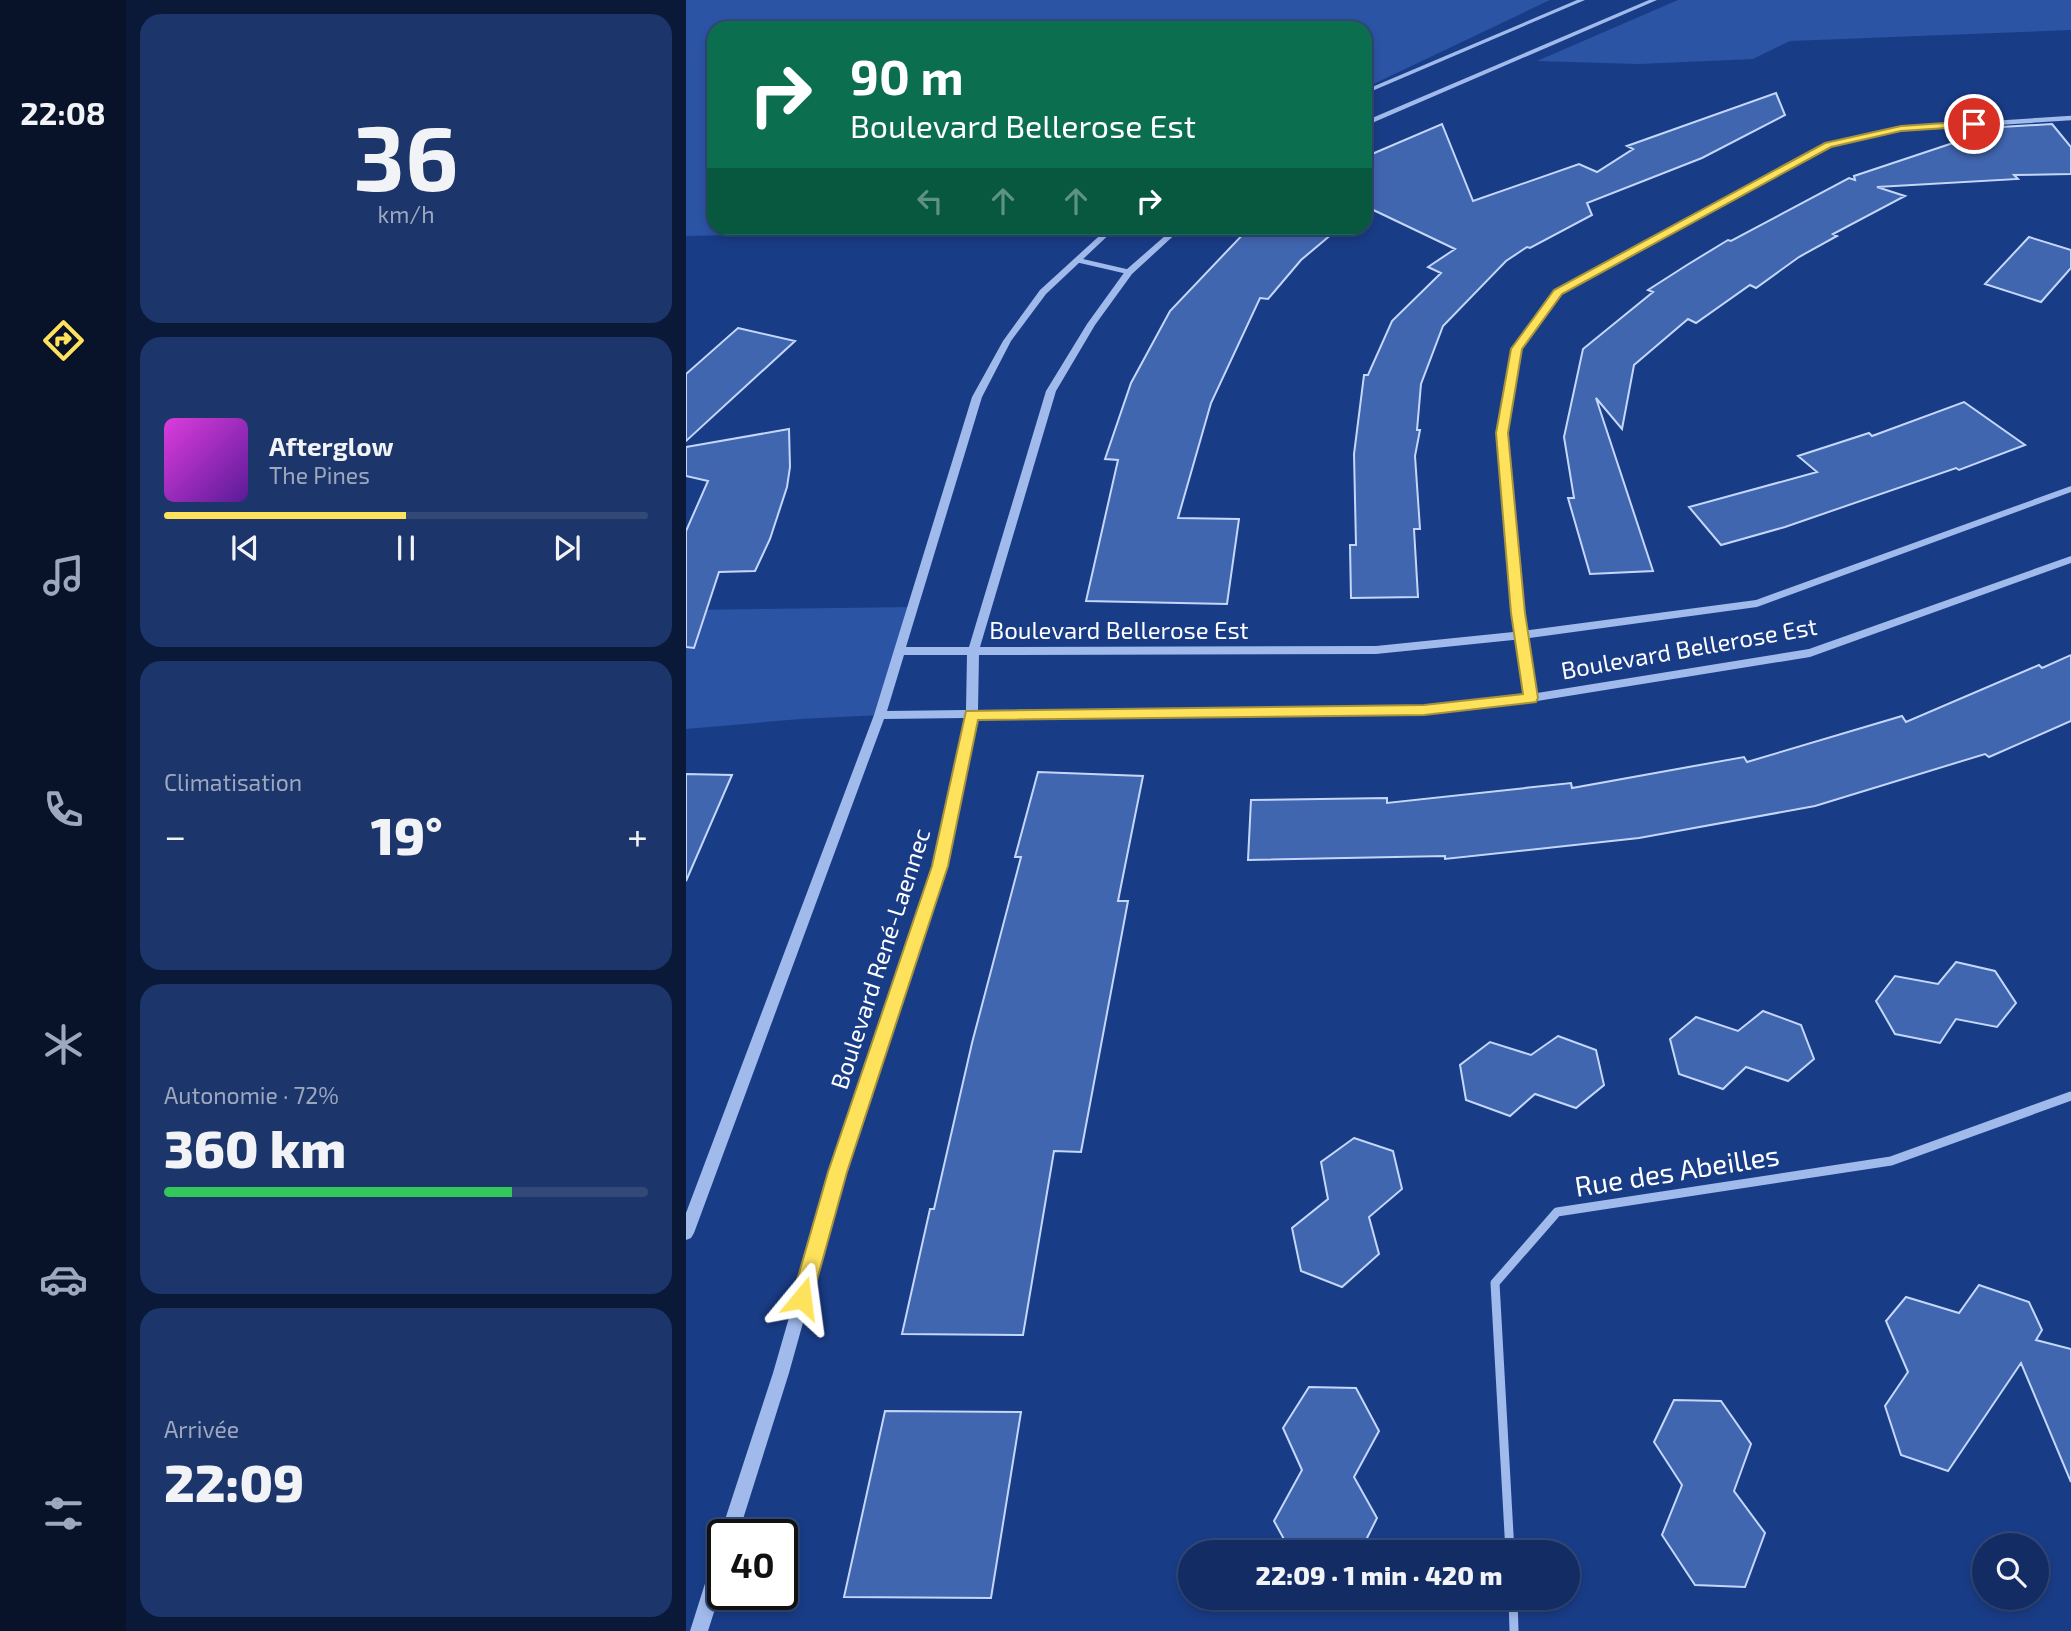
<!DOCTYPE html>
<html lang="fr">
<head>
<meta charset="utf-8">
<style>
  :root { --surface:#132d64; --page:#1c356a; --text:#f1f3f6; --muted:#9da8bf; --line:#324978; --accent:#ffe25b }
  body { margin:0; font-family:"Exo 2",sans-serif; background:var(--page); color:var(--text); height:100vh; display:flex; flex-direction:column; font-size:26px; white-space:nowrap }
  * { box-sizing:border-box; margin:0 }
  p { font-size:23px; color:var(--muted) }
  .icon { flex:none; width:38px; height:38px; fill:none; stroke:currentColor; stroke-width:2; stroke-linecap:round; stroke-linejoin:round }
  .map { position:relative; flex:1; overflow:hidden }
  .side { display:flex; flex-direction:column; gap:14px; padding:14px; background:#0a1937; width:560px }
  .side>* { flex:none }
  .guide { position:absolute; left:21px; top:21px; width:665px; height:214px; border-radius:21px; box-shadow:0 4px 10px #0003,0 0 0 2px var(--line); background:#0b6e4f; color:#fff; overflow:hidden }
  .tools { position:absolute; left:1286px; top:1533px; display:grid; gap:14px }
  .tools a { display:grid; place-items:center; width:77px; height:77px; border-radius:50%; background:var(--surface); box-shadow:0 4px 10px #0003,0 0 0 2px var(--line); font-size:35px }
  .speed { position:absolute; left:21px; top:1519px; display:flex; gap:14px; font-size:35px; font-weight:700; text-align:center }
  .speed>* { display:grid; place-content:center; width:91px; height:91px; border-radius:50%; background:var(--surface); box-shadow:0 4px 10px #0003,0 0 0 2px var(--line); line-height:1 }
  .speed .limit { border:4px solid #111; border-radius:10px; background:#fff; color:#111 }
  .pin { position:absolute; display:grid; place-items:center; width:60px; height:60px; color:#fff; margin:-30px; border:4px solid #fff; border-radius:50%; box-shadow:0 2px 7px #0007 }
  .me { position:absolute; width:77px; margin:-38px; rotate:16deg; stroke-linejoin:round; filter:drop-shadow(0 0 5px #0008) }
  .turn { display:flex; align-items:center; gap:24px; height:147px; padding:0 28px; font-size:32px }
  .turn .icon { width:91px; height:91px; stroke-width:2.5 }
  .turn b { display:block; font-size:49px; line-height:60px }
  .lanes { display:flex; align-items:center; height:66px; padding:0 28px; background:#0003; justify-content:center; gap:35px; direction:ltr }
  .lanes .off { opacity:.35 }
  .big { font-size:52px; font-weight:800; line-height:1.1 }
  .side .widget { flex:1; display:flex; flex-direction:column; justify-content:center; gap:10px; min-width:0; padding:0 24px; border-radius:21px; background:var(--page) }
  .side .dial { align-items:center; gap:0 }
  .dial b { font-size:91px; line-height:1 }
  .song { display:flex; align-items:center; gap:21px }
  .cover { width:84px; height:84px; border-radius:10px; background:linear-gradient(135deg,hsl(300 70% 55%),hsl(270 70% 35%)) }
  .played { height:7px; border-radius:4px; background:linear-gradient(90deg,var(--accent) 50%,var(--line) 50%) }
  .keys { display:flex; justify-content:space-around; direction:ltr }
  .heat { display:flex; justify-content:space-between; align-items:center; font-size:38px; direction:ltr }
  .charge { height:10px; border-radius:5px; background:linear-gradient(90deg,#34c759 72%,var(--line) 0) }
  .trip { position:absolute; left:492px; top:1540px; width:402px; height:70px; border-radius:35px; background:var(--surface); box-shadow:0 4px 10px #0003,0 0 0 2px var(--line); font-weight:800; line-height:70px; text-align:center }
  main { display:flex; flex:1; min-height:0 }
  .dock { display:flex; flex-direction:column; width:126px; justify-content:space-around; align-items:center; background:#081228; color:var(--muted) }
  .dock .icon { width:49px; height:49px }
  .dock .on { color:var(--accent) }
  .dock b { font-size:32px; color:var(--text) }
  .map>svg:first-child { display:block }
</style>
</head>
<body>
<main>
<nav class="dock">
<b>22:08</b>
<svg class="icon on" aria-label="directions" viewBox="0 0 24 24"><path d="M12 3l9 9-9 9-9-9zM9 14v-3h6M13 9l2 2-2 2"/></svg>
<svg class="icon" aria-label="music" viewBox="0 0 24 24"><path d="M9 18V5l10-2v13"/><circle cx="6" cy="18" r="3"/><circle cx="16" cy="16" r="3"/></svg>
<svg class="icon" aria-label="phone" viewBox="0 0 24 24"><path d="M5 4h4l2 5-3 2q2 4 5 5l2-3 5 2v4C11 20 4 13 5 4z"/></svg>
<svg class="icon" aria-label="climate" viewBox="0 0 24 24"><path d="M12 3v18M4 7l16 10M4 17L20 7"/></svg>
<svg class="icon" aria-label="car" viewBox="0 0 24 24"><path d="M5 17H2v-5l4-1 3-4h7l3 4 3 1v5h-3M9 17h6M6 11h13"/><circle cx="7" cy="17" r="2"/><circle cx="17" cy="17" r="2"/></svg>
<svg class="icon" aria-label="filters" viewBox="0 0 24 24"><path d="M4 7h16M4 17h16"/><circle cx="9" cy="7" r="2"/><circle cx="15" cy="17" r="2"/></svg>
</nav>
<section class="side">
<div class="widget dial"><b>36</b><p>km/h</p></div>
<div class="widget">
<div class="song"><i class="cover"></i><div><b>Afterglow</b><p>The Pines</p></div></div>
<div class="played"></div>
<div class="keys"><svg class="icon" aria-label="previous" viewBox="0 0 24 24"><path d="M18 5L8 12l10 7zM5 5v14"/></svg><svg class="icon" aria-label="pause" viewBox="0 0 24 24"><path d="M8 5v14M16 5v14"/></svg><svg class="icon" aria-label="next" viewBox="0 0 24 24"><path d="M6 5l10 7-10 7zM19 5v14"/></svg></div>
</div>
<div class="widget"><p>Climatisation</p>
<div class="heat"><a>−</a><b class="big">19°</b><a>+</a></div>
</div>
<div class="widget"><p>Autonomie · 72%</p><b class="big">360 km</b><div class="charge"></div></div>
<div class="widget"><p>Arrivée</p><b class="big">22:09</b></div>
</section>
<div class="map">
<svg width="1385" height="1631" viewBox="0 0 1385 1631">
  <rect width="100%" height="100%" fill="#193c86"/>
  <path fill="#2c54a5" d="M 0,0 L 864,0 L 679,88 L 679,28 L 28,28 L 28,228 L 95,228 L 94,234 L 0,236 Z
    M 992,0 L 1385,0 L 1385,30 L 1104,41 L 1067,59 L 952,64 L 851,61 Z
    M 227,607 L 194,715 L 114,719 L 0,729 L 0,610 Z"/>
  <path fill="#4166b0" stroke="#c5d7f9" stroke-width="2" d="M 1090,93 L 1099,115 L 1016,158 L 901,203 L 906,215 L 844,248 L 841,247 L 820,261 L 757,326 L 735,384 L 731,430 L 734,430 L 729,456 L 734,529 L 728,529 L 732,597 L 665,598 L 664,545 L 670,545 L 668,454 L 678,375 L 682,375 L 706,321 L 755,273 L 742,267 L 769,249 L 679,206 L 679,157 L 756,124 L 787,201 L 893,164 L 911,172 L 947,149 L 941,146 Z
    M 1366,124 L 1385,147 L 1385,174 L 1328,175 L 1332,179 L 1191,187 L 1219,196 L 1147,234 L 1151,236 L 1113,257 L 1070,288 L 1064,285 L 1010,323 L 1002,319 L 948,365 L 936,429 L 910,398 L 967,571 L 904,574 L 882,498 L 888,498 L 878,437 L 897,349 L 967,292 L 962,290 L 1001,265 L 1042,240 L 1045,241 L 1163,178 L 1169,180 L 1168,176 L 1315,127 Z
    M 563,228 L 653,228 L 615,260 L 582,299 L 574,298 L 525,403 L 492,518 L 553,519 L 541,604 L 400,601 L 432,460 L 419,459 L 445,383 L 484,311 Z
    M 1343,237 L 1385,250 L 1385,268 L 1355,302 L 1299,284 Z
    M 52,328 L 109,341 L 0,441 L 0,374 Z
    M 1278,402 L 1339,445 L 1273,470 L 1270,468 L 1099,527 L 1035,545 L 1003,507 L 1131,472 L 1112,456 L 1183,433 L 1186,436 Z
    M 103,429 L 104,467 L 101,487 L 84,539 L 69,571 L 33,572 L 8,648 L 0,647 L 0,531 L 22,481 L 0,476 L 0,447 Z
    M 1385,655 L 1385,721 L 1303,757 L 1299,754 L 1129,806 L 953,838 L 759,859 L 759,856 L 562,860 L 565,800 L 701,798 L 701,803 L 885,783 L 886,788 L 1058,757 L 1061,762 L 1216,716 L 1220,722 L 1353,665 L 1356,668 Z
    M 352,772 L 457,776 L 432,901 L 442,901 L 395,1152 L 368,1151 L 337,1335 L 216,1334 L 244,1209 L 248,1209 L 286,1043 L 335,857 L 329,857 Z
    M 0,774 L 46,775 L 0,881 Z
    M 1270,962 L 1309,971 L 1330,1003 L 1311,1027 L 1270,1019 L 1254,1043 L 1209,1034 L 1190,1001 L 1209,976 L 1252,984 Z
    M 1077,1011 L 1115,1025 L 1128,1059 L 1102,1081 L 1060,1067 L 1037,1089 L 993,1074 L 984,1039 L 1010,1017 L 1052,1031 Z
    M 872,1036 L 910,1050 L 918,1085 L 890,1108 L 849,1094 L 824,1116 L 780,1100 L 774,1065 L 804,1042 L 845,1055 Z
    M 668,1138 L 707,1151 L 716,1189 L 683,1217 L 693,1254 L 656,1287 L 615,1271 L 606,1228 L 642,1199 L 635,1162 Z
    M 1293,1285 L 1343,1302 L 1356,1330 L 1350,1340 L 1385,1349 L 1385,1482 L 1335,1363 L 1262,1471 L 1215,1455 L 1199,1406 L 1222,1372 L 1200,1321 L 1220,1297 L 1273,1313 Z
    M 623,1387 L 670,1388 L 693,1431 L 668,1477 L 691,1518 L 674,1552 L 605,1552 L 588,1521 L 616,1470 L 597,1428 Z
    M 988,1400 L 1035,1401 L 1065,1444 L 1048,1491 L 1079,1533 L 1059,1587 L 1009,1585 L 976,1535 L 996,1485 L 968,1442 Z
    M 199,1411 L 335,1412 L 305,1598 L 158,1597 Z"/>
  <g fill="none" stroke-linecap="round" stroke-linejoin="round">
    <path stroke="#a0baec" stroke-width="2.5" d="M 391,260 L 397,261"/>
    <path stroke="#a0baec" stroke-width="4.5" d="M 391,260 L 443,272"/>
    <path stroke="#a0baec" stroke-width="4.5" d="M 928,261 L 1142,145 L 1215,129 L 1385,118"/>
    <path stroke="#a0baec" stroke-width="5" d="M 831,602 L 816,433 L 830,349 L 872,292 L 931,260"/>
    <path stroke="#a0baec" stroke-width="7" d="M 831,601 L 845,698"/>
    <path stroke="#a0baec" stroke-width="9" d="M 824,1552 L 809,1283 L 871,1212 L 1205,1161 L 1385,1096
      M 827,1598 L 828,1631"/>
    <path fill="#a0baec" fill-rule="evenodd" d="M 891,0 L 899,0 L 679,94 L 679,90 Z
      M 963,0 L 971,0 L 679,126 L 679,121 Z
      M 422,228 L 430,228 L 360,294 L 325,341 L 296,397 L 220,647 L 283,647 L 360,391 L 401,324 L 440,270 L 488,228 L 496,228 L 446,274 L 409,325 L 370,391 L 294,647 L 690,646 L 837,631 L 1070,600 L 1385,486 L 1385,492 L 1071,607 L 837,639 L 690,654 L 293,655 L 292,710 L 738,706 L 845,694 L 1123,649 L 1385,556 L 1385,563 L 1124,657 L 845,702 L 738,714 L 291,718 L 260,865 L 159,1172 L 103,1373 L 52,1535 L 37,1535 L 37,1541 L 34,1535 L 87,1373 L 145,1172 L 248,865 L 279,718 L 198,719 L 8,1233 L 5,1238 L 0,1240 L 0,1213 L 188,715 L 286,397 L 317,341 L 354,290 ZM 218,655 L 281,655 L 280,710 L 201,711 Z
      M 37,1546 L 37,1584 L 22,1631 L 4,1631 L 28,1555 L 31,1549 Z"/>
  </g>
  <path fill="#ffe25b" stroke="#a6933b" stroke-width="2" d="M 1288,121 L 1292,124 L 1291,126 L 1215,131 L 1145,147 L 876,294 L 836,349 L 822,433 L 839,613 L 852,698 L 850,702 L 738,715 L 292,720 L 262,866 L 161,1172 L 126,1298 L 123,1305 L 116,1308 L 109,1305 L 106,1298 L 142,1172 L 246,866 L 280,711 L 738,705 L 837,694 L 825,613 L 810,433 L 825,349 L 868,290 L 1139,143 L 1215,126 Z"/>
  <g text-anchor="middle" stroke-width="5" stroke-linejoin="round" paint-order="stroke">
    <g font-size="24" fill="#fff" stroke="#193c86">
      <text x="433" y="639">Boulevard Bellerose Est</text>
      <text transform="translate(1003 649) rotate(-10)" y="8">Boulevard Bellerose Est</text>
      <text transform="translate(195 959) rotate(-72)" y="8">Boulevard René-Laennec</text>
    </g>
    <g font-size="28" fill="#fff" stroke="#193c86">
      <text transform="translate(991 1171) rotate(-9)" y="10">Rue des Abeilles</text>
    </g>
  </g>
</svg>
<div class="tools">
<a><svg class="icon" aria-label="search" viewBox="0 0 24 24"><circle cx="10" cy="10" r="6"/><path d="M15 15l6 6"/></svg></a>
</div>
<div class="speed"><div class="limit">40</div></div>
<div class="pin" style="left:1288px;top:124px;background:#d93025"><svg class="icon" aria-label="arrive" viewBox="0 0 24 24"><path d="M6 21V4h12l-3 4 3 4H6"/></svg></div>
<svg class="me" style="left:116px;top:1298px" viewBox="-20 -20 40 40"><path d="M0-17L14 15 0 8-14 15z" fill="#ffe25b" stroke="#fff" stroke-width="4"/></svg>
<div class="trip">22:09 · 1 min · 420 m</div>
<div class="guide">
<div class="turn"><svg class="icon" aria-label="right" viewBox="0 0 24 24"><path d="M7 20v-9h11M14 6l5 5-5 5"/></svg><div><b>90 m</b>Boulevard Bellerose Est</div></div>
<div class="lanes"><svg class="icon off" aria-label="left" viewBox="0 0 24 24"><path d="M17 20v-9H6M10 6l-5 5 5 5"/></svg><svg class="icon off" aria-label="ahead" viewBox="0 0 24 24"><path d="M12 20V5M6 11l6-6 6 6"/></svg><svg class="icon off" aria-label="ahead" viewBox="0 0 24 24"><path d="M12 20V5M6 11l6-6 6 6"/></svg><svg class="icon" aria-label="right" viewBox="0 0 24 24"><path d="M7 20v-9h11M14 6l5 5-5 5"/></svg></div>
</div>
</div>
</main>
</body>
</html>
